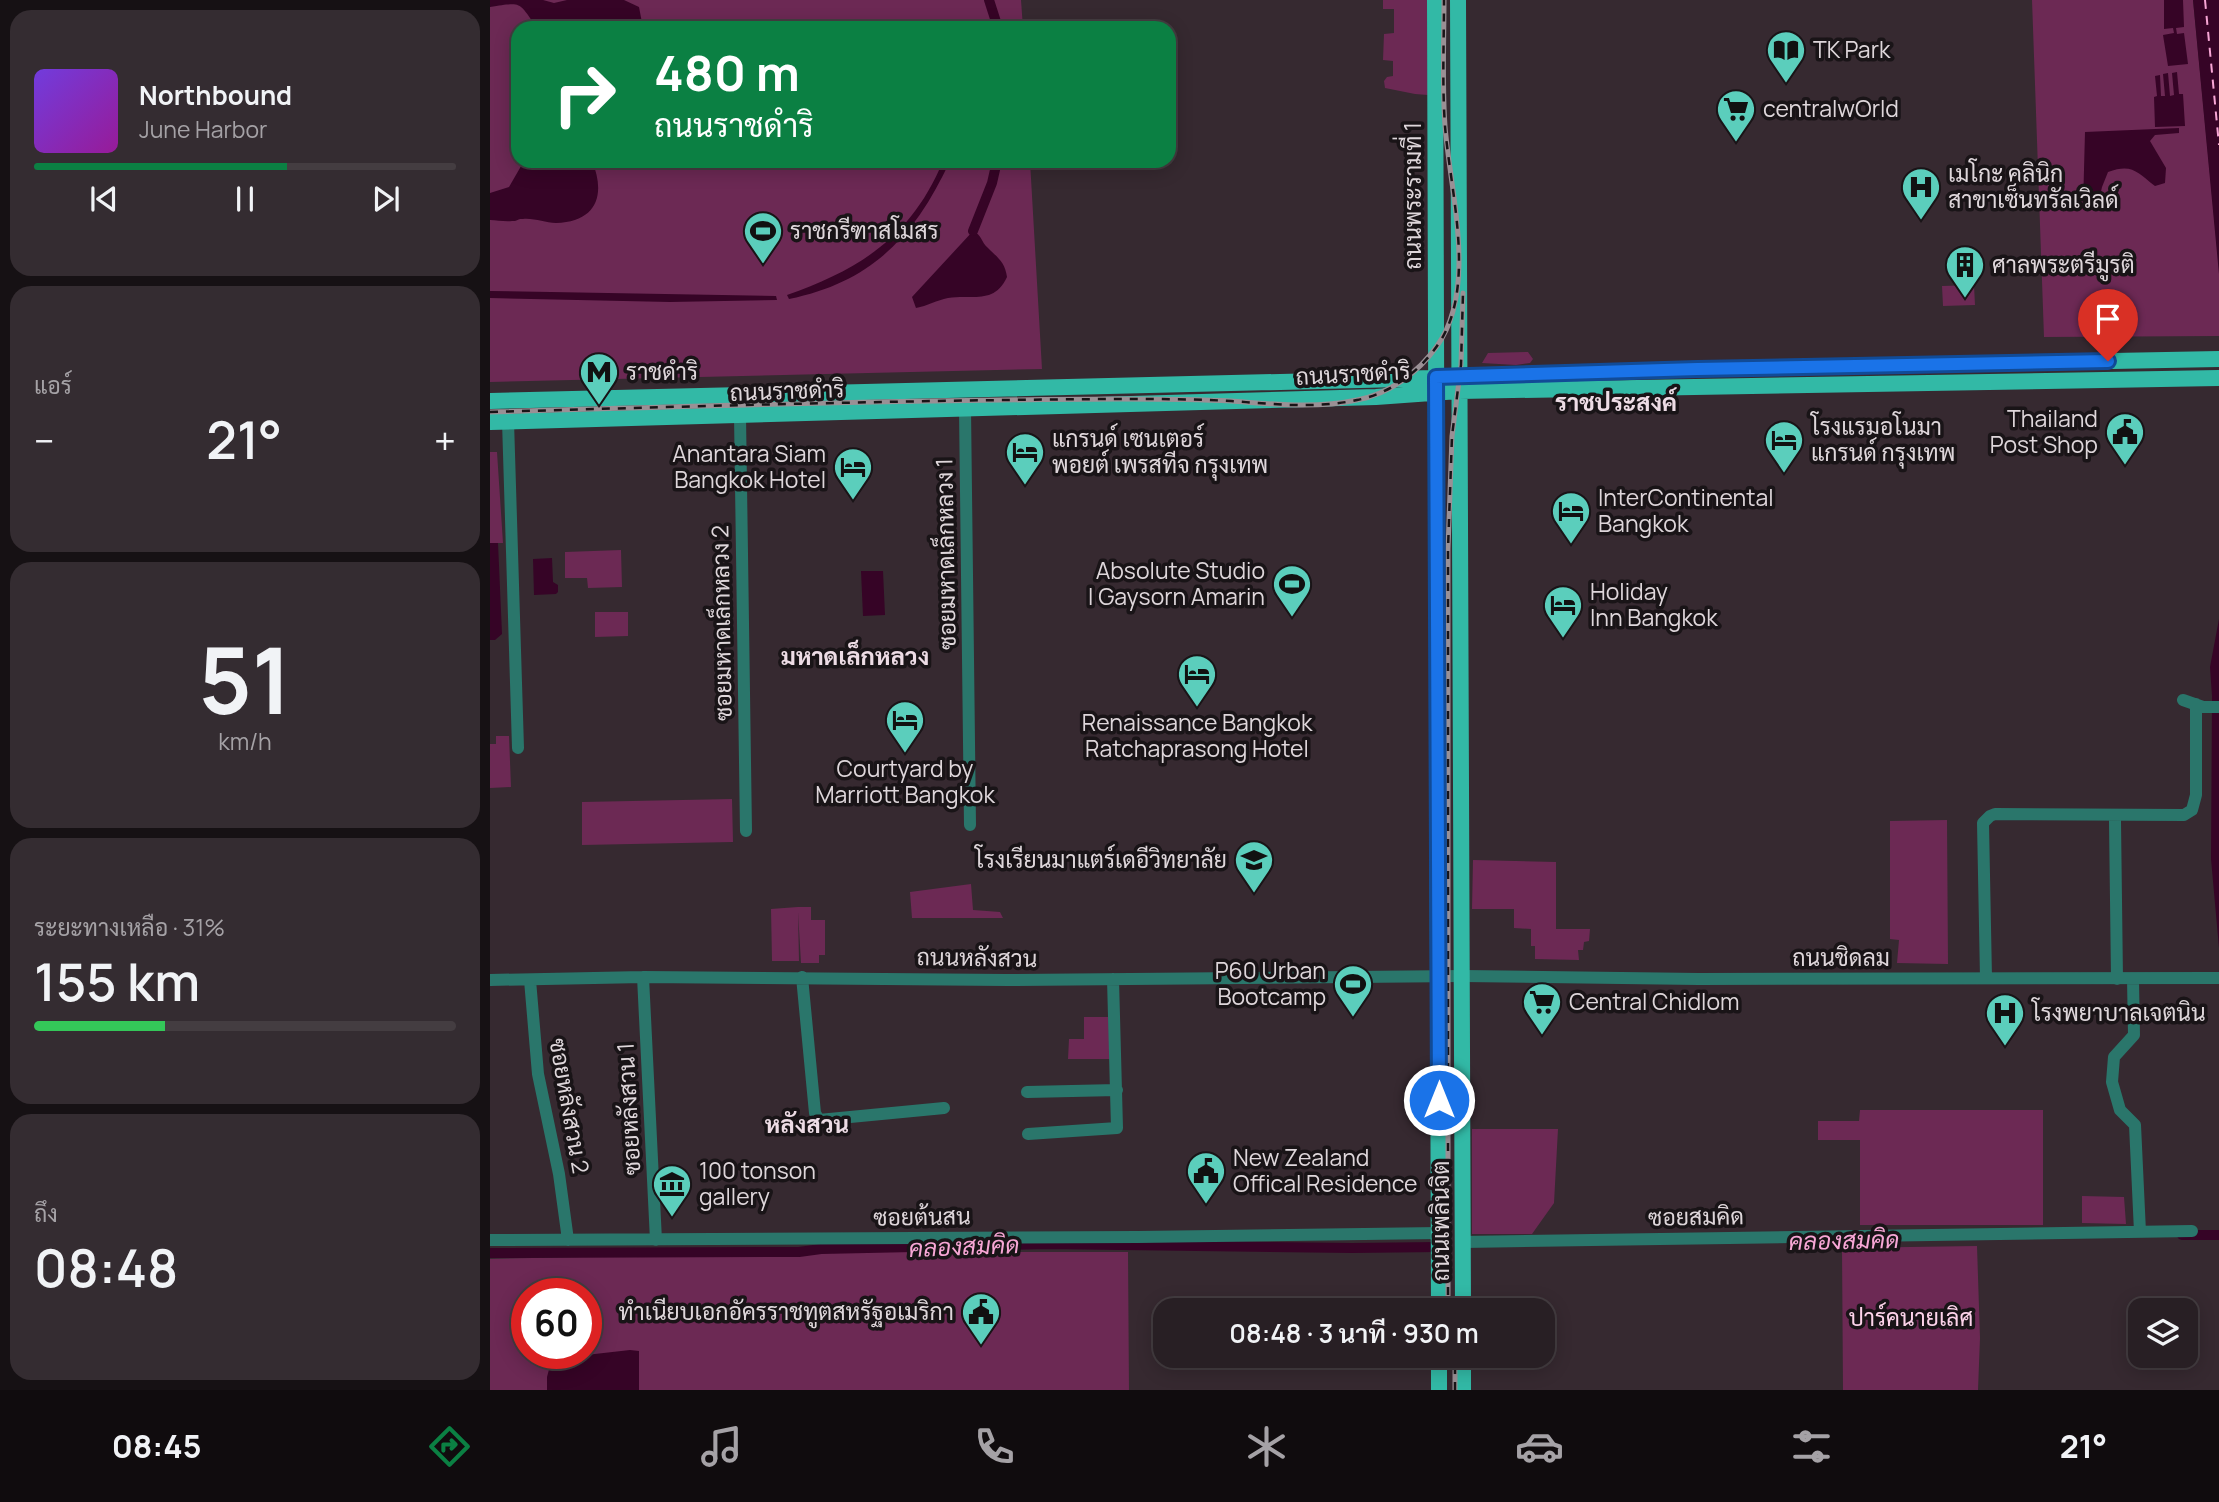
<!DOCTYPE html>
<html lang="th">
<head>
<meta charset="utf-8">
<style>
  :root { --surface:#281f24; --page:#342c31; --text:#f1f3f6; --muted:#a5a2a6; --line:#443d41; --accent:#0b8043 }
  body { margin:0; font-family:Manrope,Sarabun,sans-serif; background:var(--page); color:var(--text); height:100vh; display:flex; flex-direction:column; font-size:26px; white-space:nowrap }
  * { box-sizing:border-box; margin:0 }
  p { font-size:23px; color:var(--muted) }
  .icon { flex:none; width:38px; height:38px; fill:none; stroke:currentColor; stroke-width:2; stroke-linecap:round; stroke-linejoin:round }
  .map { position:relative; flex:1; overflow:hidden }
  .details { display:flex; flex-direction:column; gap:10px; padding:10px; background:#161114; width:490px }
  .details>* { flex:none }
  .top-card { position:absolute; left:21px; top:21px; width:665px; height:147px; border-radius:21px; box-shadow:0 4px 18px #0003,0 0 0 2px var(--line); background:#0b8043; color:#fff; overflow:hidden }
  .buttons { position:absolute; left:1638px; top:1298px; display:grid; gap:14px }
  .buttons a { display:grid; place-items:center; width:70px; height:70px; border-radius:14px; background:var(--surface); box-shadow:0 4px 18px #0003,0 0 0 2px var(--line); font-size:35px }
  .speed { position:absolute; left:21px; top:1278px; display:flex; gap:14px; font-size:35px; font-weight:700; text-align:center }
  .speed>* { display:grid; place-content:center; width:91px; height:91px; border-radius:50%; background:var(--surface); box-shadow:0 4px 18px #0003,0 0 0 2px var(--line); line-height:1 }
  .speed .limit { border:10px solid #d22; background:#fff; color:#111 }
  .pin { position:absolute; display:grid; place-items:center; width:60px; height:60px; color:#fff; margin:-72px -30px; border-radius:50% 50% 50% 0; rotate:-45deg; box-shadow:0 0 7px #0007 }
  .pin .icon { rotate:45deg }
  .me { position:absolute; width:77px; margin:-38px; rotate:0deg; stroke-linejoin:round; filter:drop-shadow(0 0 5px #0008) }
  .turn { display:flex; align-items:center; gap:24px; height:147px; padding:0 28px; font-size:32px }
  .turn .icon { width:91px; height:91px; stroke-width:2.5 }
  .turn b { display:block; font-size:49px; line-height:60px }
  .big { font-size:52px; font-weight:600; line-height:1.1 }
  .details .card { flex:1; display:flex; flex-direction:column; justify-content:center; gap:10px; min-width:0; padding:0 24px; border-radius:21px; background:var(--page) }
  .details .dial { align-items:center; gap:0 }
  .dial b { font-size:91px; line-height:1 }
  .song { display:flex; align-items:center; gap:21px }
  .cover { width:84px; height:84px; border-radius:10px; background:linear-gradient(135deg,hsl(260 70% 55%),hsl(300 70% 35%)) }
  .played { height:7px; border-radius:4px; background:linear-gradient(90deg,var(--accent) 60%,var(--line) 60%) }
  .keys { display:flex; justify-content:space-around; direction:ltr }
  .heat { display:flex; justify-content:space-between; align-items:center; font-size:38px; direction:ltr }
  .charge { height:10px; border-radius:5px; background:linear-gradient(90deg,#34c759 31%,var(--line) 0) }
  .trip { position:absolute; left:663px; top:1298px; width:402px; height:70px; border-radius:21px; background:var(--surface); box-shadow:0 4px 18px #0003,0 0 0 2px var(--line); font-weight:600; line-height:70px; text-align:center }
  .tab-bar { display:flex; height:112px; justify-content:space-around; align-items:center; background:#100c0e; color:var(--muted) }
  .tab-bar .icon { width:49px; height:49px }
  .tab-bar .selected { color:var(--accent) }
  .tab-bar b { font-size:32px; color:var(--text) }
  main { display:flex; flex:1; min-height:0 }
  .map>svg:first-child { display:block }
</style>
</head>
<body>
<main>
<section class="details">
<div class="card">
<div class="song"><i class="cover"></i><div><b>Northbound</b><p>June Harbor</p></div></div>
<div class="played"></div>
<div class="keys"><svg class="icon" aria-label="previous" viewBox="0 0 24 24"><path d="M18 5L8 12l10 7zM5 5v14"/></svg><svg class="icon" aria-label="pause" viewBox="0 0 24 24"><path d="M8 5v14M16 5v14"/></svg><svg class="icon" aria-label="next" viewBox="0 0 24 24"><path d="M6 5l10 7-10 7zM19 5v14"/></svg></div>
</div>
<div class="card"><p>แอร์</p>
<div class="heat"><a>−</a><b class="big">21°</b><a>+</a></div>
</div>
<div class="card dial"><b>51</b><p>km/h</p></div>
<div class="card"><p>ระยะทางเหลือ · 31%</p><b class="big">155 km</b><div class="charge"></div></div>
<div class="card"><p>ถึง</p><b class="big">08:48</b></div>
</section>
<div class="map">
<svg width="1729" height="1390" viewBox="0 0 1729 1390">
  <rect width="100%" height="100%" fill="#362930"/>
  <path fill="#6c2954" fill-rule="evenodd" d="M 0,0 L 531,0 L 533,28 L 28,28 L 28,161 L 540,161 L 552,369 L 0,382 Z
    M 893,0 L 937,0 L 938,95 L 925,94 L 895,88 L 894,81 L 897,77 L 903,76 L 903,61 L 893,60 L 894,34 L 904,33 L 904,9 L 893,9 Z
    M 1542,0 L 1703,0 L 1729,267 L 1729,336 L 1554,337 Z
    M 1484,285 L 1485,305 L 1453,306 L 1452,286 Z
    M 1038,352 L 1043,359 L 1040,363 L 1026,365 L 992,363 L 998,353 Z
    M 0,452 L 7,452 L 13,543 L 0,543 Z
    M 131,550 L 132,587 L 98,588 L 97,578 L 75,578 L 75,552 Z
    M 105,612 L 138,612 L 138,636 L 105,637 Z
    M 6,736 L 19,736 L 21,787 L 0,788 L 0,744 L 6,744 Z
    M 242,799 L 243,842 L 92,845 L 92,802 Z
    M 1457,820 L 1458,964 L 1407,963 L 1409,940 L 1400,939 L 1400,821 Z
    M 983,860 L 1066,862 L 1066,929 L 1100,929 L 1099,941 L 1094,942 L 1093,950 L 1088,950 L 1089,960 L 1045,959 L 1045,946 L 1041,946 L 1041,929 L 1024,928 L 1024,909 L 982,909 Z
    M 481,884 L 483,910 L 510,912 L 513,918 L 422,918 L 420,892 Z
    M 308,907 L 321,907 L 321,920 L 335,920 L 335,955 L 329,955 L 329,963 L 311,963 L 308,912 L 309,961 L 282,961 L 281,909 Z
    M 594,1017 L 619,1017 L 620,1059 L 578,1059 L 579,1039 L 594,1039 Z
    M 1370,1110 L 1553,1110 L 1553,1225 L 1370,1225 L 1370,1140 L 1328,1140 L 1328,1121 L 1369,1121 Z
    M 982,1129 L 1068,1129 L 1064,1203 L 1042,1234 L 982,1234 Z
    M 1592,1196 L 1634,1197 L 1636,1224 L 1592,1223 Z
    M 1487,1246 L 1490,1338 L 1488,1390 L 1353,1390 L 1352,1248 Z
    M 334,1252 L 638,1252 L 639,1390 L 0,1390 L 0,1259 ZM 37,1293 L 96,1293 L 96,1353 L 37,1353 Z"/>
  <path fill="#360426" d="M 0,0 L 53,0 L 64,3 L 77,0 L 134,0 L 149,7 L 153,28 L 47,28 C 28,1 33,2 0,7 Z
    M 1674,0 L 1693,0 L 1694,27 L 1686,28 L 1687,34 L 1694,33 L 1698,64 L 1678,66 L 1673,35 L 1684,33 L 1683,28 L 1674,29 Z
    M 1703,0 L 1729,0 L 1729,274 Z
    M 1687,72 L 1689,94 L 1693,94 L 1695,126 L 1665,127 L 1664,97 L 1667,96 L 1665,76 L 1670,75 L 1671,96 L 1675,96 L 1673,74 L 1678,73 L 1680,96 L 1684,95 L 1682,73 Z
    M 1689,128 L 1689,133 L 1665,135 L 1660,141 L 1676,168 L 1675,183 L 1665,186 C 1647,172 1642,163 1618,172 L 1612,187 L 1608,205 L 1593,207 L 1595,132 Z
    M 34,161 L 102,161 C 116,194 107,222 66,223 C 55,223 45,218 33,219 C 25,219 30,221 22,221 C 15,222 7,220 0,220 L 0,193 L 19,187 Z
    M 453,161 L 460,161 C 425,236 382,282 299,299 L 297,295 C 371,269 422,236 453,161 Z
    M 483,231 C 492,235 491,242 498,248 C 508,258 515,262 517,277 C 504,305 482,294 458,298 C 447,300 437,306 426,308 L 422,297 Z
    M 0,291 L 286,296 L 287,300 L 180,302 L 0,298 Z
    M 0,543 L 8,543 L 12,634 L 5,640 L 0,640 Z
    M 62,558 L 63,582 L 68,585 L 68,592 L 66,594 L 44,595 L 43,559 Z
    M 371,571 L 393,571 L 395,615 L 373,616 Z
    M 1729,619 L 1729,948 L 1721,859 L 1722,696 L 1720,667 Z
    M 140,1350 L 149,1351 L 149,1390 L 57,1390 L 57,1377 L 62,1358 L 70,1354 L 96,1355 Z"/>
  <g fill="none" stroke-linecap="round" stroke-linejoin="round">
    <path stroke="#360426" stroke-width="10" d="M 499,0 L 508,28
      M 483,231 L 502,183 L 507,161
      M 1692,1235 L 1729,1235
      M 0,1253 L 309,1252 L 331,1249 L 557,1244 L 862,1248 L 949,1247"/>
    <path stroke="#f7a6d5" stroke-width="2" stroke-dasharray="9 7" stroke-linecap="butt" d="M 1715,0 L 1729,145"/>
    <path stroke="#2a766b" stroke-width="12" d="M 475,408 L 480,825
      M 250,415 L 256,831
      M 18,421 L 28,748
      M 1693,700 L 1713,707 L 1729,707
      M 1625,821 L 1627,979
      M 153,977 L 166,1240
      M 312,977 L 325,1113 L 329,1120 L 454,1108
      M 1496,978 L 1493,823 L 1500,816 L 1505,814 L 1694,815 L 1702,810 L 1706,795 L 1706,704
      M 1643,979 L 1644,1035 L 1624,1057 L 1622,1082 L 1630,1110 L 1645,1125 L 1650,1232
      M 0,980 L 153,977 L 516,980 L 973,976 L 1209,979 L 1729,978
      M 40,980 L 48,1074 L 69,1174 L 78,1240
      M 537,1092 L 627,1090
      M 538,1134 L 627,1128 L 623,979
      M 0,1240 L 648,1237 L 949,1233
      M 973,1242 L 1702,1231"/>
    <path stroke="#32b9a6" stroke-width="16" d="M 945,0 L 949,1311
      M 968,0 L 973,1311
      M 0,401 L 911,379 L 1207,369 L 1729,359
      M 0,422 L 886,397 L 969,391 L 1729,378
      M 949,1390 L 949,1356
      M 973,1390 L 973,1356"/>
    <g stroke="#9a9095" stroke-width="5">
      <path id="rail" d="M 0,412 C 209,406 419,400 629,399 C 666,399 704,399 741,401 C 783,404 825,409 867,400 C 899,394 928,373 947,346 C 988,289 960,191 955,126 C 952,84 954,42 954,0
        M 958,1311 L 958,549 L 962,436 L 971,365 L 973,293
        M 965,1390 L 965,1356"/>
    </g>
    <use href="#rail" stroke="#191417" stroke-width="2.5" stroke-dasharray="8" stroke-linecap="butt"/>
  </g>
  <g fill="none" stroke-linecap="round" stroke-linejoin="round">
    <g stroke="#114b97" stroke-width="18">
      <path id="route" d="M 949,1100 L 946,377 L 1207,369 L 1618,361"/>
    </g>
    <use href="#route" stroke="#1a73e8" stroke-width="12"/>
  </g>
  <defs>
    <g id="library-pin" transform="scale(2.0125)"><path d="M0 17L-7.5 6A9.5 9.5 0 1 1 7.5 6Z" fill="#5bcebc" stroke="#191417"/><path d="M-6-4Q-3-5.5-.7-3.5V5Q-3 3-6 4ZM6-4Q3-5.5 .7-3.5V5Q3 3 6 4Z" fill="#111"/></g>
    <g id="supermarket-pin" transform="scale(2.0125)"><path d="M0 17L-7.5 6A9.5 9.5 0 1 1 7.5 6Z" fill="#5bcebc" stroke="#191417"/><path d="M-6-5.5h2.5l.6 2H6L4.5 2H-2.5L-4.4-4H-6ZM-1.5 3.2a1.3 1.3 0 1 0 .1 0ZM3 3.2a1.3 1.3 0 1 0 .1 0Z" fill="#111"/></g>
    <g id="hospital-pin" transform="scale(2.0125)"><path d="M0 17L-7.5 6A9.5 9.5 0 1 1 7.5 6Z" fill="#5bcebc" stroke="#191417"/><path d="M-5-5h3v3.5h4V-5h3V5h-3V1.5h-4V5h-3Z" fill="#111"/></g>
    <g id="stadium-pin" transform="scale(2.0125)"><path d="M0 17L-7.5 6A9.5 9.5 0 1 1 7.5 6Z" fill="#5bcebc" stroke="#191417"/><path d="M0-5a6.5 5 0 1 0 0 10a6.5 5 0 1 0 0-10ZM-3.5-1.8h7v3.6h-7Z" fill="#111"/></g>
    <g id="building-pin" transform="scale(2.0125)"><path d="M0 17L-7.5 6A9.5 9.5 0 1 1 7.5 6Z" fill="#5bcebc" stroke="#191417"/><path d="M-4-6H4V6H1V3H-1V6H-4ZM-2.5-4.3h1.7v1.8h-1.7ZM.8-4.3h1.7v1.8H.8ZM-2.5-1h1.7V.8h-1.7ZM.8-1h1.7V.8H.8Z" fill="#111"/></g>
    <g id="metro-pin" transform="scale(2.0125)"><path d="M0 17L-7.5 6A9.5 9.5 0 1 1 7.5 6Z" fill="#5bcebc" stroke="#191417"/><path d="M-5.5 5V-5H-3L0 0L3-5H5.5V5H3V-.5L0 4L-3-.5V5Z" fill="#111"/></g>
    <g id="civic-pin" transform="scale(2.0125)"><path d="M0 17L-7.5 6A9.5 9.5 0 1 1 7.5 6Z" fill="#5bcebc" stroke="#191417"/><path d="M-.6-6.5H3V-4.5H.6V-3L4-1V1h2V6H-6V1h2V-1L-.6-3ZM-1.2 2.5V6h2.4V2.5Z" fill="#111"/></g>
    <g id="hotel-pin" transform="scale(2.0125)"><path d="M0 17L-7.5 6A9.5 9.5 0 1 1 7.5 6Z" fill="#5bcebc" stroke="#191417"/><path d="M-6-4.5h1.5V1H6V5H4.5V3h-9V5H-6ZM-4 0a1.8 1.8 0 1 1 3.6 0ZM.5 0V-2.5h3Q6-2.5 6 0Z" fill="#111"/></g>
    <g id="school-pin" transform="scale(2.0125)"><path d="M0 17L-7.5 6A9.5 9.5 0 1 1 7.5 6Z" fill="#5bcebc" stroke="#191417"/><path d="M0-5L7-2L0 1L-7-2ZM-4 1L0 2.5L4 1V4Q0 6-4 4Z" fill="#111"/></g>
    <g id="museum-pin" transform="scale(2.0125)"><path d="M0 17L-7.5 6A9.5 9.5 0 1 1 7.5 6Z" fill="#5bcebc" stroke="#191417"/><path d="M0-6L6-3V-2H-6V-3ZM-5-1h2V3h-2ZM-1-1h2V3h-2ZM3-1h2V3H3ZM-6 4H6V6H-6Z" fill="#111"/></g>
  </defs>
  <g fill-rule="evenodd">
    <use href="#library-pin" x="1296" y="50"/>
    <use href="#supermarket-pin" x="1246" y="109"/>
    <use href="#hospital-pin" x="1431" y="187"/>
    <use href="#stadium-pin" x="273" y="231"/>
    <use href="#building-pin" x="1475" y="265"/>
    <use href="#metro-pin" x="109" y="372"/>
    <use href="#civic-pin" x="1635" y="432"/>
    <use href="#hotel-pin" x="1294" y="440"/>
    <use href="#hotel-pin" x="535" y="452"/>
    <use href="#hotel-pin" x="363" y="467"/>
    <use href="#hotel-pin" x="1081" y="511"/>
    <use href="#stadium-pin" x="802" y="584"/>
    <use href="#hotel-pin" x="1073" y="605"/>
    <use href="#hotel-pin" x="707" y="674"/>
    <use href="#hotel-pin" x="415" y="720"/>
    <use href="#school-pin" x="764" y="860"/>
    <use href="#stadium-pin" x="863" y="984"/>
    <use href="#supermarket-pin" x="1052" y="1002"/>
    <use href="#hospital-pin" x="1515" y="1013"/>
    <use href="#civic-pin" x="716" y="1171"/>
    <use href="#museum-pin" x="182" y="1184"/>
    <use href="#civic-pin" x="491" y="1312"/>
  </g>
  <g text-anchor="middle" stroke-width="7" stroke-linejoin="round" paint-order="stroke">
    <g font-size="23" fill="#ded6da" stroke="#191417" text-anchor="start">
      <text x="1323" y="58">TK Park</text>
      <text x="1273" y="117">centralwOrld</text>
      <text x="1458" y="182">เมโกะ คลินิก<tspan x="1458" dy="26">สาขาเซ็นทรัลเวิลด์</tspan></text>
      <text x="300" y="239">ราชกรีฑาสโมสร</text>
      <text x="1502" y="273">ศาลพระตรีมูรติ</text>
      <text x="136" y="380">ราชดำริ</text>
      <text x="1608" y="427" text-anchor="end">Thailand<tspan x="1608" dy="26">Post Shop</tspan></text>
      <text x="1321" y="435">โรงแรมอโนมา<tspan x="1321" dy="26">แกรนด์ กรุงเทพ</tspan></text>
      <text x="562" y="447">แกรนด์ เซนเตอร์<tspan x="562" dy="26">พอยต์ เพรสทีจ กรุงเทพ</tspan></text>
      <text x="336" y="462" text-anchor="end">Anantara Siam<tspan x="336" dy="26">Bangkok Hotel</tspan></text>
      <text x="1108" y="506">InterContinental<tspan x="1108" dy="26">Bangkok</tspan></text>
      <text x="775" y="579" text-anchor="end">Absolute Studio<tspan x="775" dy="26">| Gaysorn Amarin</tspan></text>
      <text x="1100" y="600">Holiday<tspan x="1100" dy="26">Inn Bangkok</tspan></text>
      <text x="707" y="731" text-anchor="middle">Renaissance Bangkok<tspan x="707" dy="26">Ratchaprasong Hotel</tspan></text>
      <text x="415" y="777" text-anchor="middle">Courtyard by<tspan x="415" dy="26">Marriott Bangkok</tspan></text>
      <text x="737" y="868" text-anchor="end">โรงเรียนมาแตร์เดอีวิทยาลัย</text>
      <text x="836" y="979" text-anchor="end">P60 Urban<tspan x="836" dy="26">Bootcamp</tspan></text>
      <text x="1079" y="1010">Central Chidlom</text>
      <text x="1542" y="1021">โรงพยาบาลเจตนิน</text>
      <text x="743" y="1166">New Zealand<tspan x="743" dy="26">Offical Residence</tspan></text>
      <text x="209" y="1179">100 tonson<tspan x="209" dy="26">gallery</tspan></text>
      <text x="464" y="1320" text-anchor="end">ทำเนียบเอกอัครราชทูตสหรัฐอเมริกา</text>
    </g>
    <g font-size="23" fill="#ded6da" stroke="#191417">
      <text transform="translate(923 196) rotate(-90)" y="8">ถนนพระรามที่ 1</text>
      <text transform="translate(863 374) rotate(-3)" y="8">ถนนราชดำริ</text>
      <text transform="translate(297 391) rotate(-2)" y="8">ถนนราชดำริ</text>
      <text transform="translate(456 554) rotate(-91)" y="8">ซอยมหาดเล็กหลวง 1</text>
      <text transform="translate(232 623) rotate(-91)" y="8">ซอยมหาดเล็กหลวง 2</text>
      <text transform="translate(487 958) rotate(1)" y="8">ถนนหลังสวน</text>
      <text x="1351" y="966">ถนนชิดลม</text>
      <text transform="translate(79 1106) rotate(80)" y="8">ซอยหลังสวน 2</text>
      <text transform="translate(139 1109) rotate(-93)" y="8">ซอยหลังสวน 1</text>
      <text transform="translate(432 1217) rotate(-1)" y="8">ซอยต้นสน</text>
      <text transform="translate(1206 1217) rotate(-1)" y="8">ซอยสมคิด</text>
      <text transform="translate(951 1221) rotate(-90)" y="8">ถนนเพลินจิต</text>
    </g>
    <g font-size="23" fill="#fdd3ea" stroke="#191417">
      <text x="1421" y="1326">ปาร์คนายเลิศ</text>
    </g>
    <g font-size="24" font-weight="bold" fill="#eddce5" stroke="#191417">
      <text x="1126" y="411">ราชประสงค์</text>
      <text x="365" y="665">มหาดเล็กหลวง</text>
      <text x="317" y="1133">หลังสวน</text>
    </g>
    <g font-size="24" font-style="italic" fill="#f7a6d5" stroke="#191417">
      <text transform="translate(1354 1241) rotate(-1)" y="8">คลองสมคิด</text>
      <text transform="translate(474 1247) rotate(-2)" y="8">คลองสมคิด</text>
    </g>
  </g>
</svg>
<div class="buttons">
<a><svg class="icon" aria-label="layers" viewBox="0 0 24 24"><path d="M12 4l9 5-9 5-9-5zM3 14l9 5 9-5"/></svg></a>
</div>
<div class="speed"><div class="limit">60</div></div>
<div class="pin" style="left:1618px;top:361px;background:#d93025"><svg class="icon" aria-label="arrive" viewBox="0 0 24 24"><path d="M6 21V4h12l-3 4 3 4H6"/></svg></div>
<svg class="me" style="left:949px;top:1100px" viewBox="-20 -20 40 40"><circle r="17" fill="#1a73e8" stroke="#fff" stroke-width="3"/><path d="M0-11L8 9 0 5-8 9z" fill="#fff"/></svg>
<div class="trip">08:48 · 3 นาที · 930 m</div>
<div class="top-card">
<div class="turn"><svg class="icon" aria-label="right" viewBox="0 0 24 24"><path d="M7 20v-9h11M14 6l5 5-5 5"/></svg><div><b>480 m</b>ถนนราชดำริ</div></div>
</div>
</div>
</main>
<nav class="tab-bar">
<b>08:45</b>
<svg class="icon selected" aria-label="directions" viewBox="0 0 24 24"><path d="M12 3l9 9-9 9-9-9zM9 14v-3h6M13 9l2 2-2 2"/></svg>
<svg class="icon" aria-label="music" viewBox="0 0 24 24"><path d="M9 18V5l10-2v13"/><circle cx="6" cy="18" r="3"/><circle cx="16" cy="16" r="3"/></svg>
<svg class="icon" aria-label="phone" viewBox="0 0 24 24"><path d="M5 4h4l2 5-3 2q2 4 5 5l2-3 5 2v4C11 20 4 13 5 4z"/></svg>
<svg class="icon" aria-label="climate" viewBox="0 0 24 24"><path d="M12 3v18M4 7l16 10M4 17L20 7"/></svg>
<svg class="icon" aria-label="car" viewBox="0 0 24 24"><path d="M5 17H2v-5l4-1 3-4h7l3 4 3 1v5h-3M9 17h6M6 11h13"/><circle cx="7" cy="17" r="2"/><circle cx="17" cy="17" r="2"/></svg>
<svg class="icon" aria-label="filters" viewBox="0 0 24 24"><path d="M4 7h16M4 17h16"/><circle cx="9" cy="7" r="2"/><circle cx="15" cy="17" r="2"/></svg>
<b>21°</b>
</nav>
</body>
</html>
